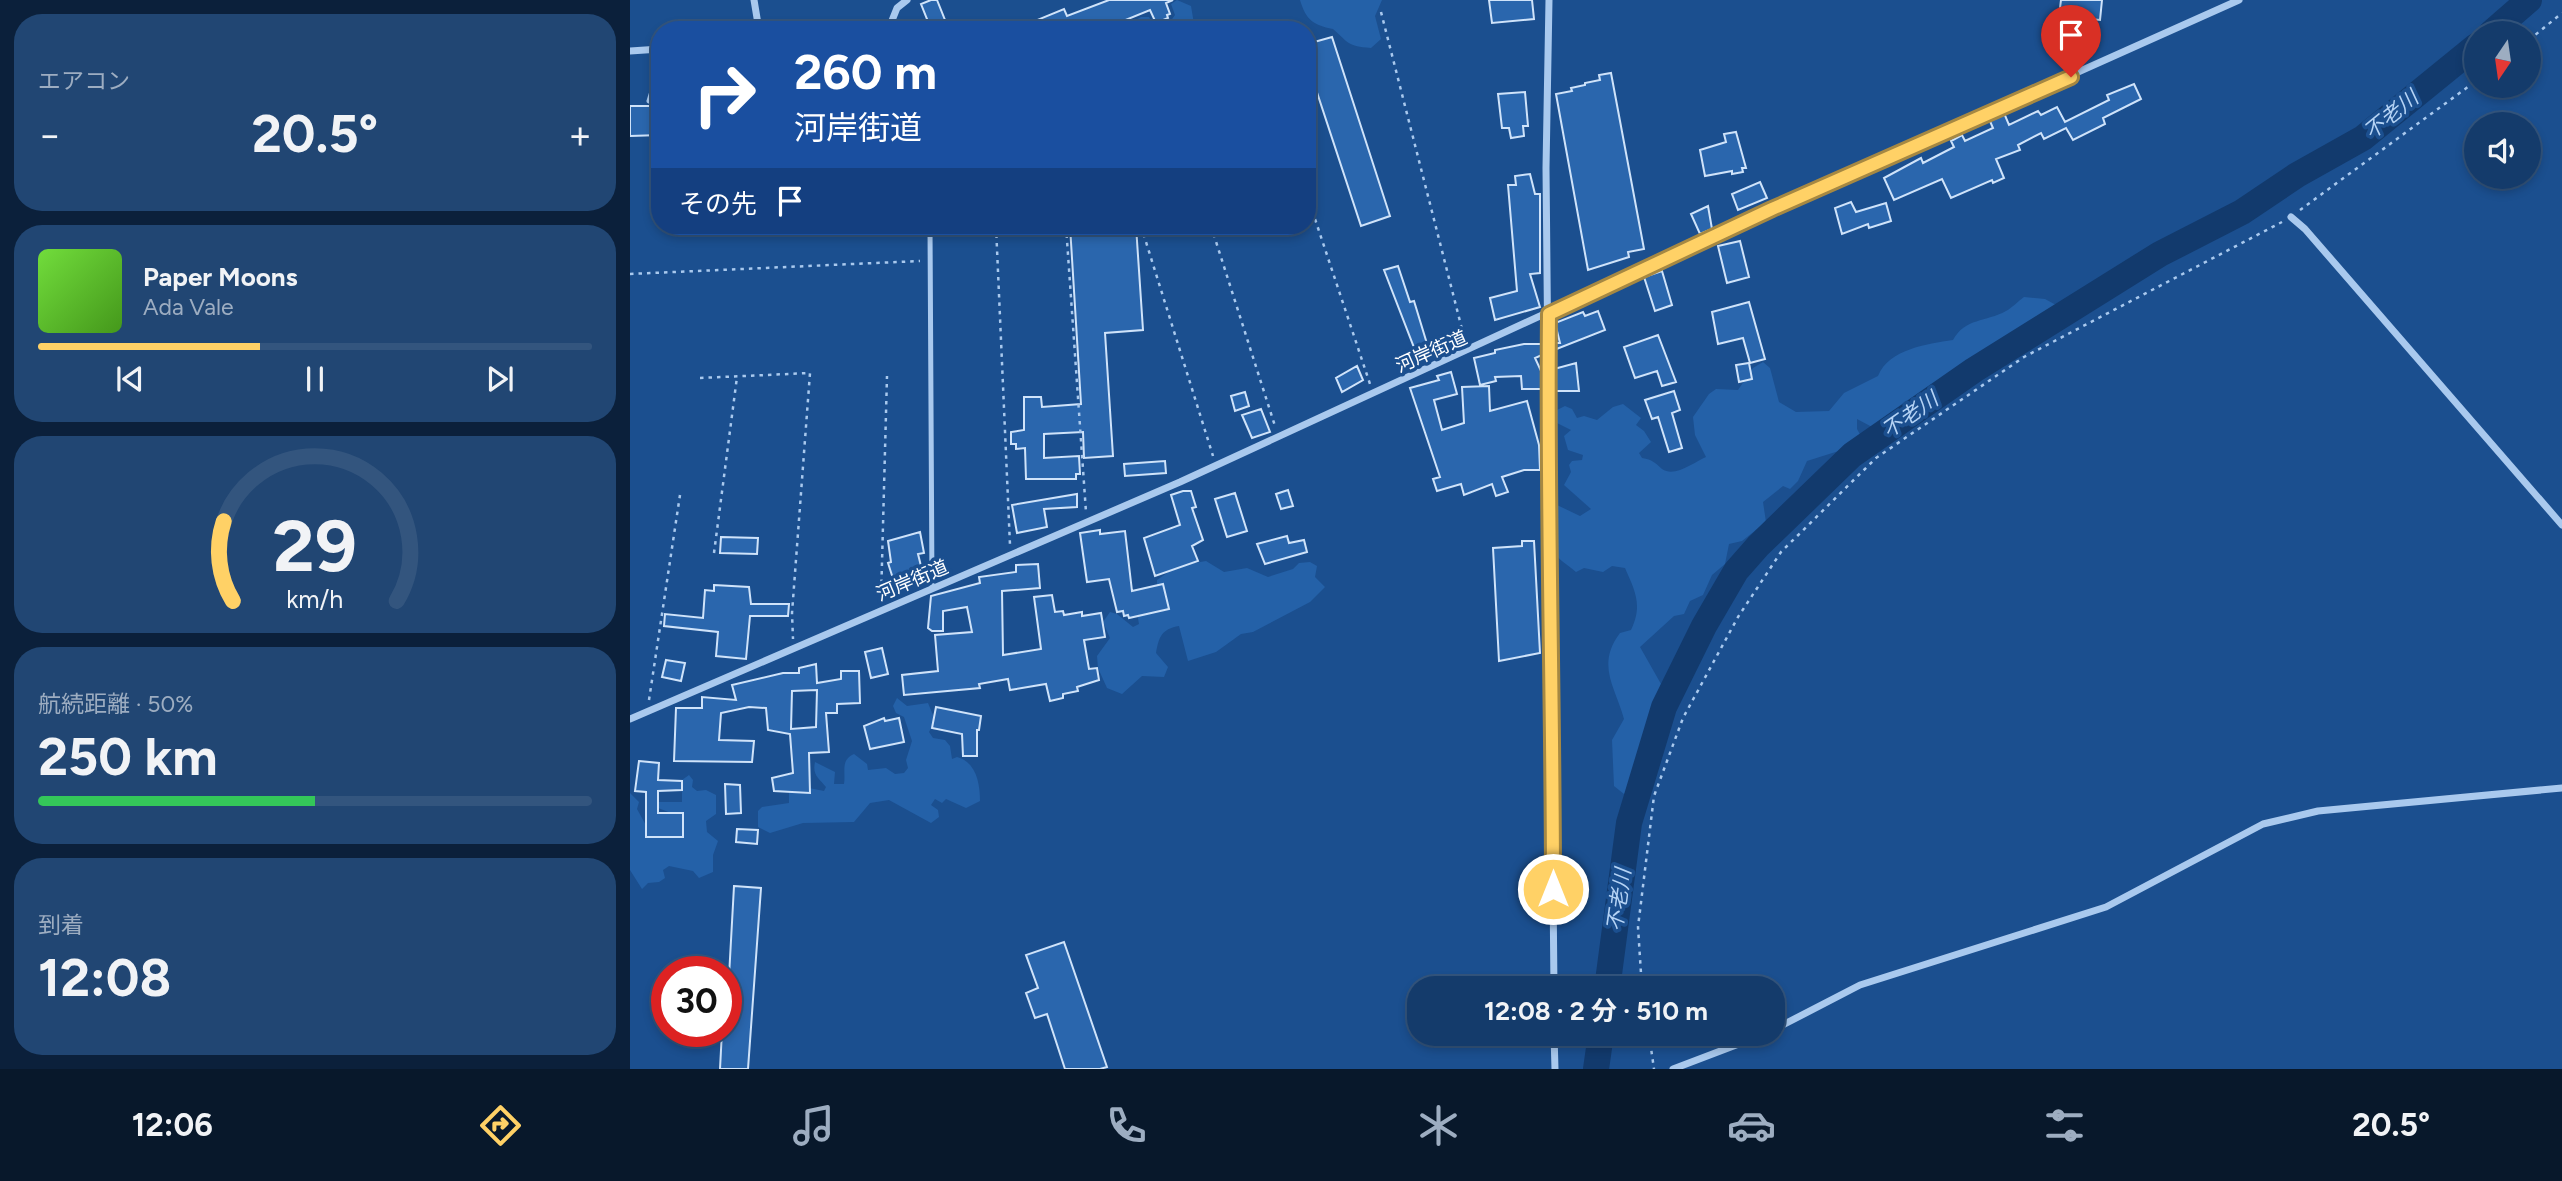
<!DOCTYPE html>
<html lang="ja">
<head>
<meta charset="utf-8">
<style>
  :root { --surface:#143b6b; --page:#214673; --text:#f1f3f6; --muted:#9dadc1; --line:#33557e; --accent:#ffd166 }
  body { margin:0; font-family:Figtree,"Noto Sans JP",sans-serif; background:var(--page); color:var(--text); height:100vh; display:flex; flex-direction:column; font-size:26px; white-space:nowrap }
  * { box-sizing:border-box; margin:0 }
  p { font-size:23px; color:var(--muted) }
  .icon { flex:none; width:38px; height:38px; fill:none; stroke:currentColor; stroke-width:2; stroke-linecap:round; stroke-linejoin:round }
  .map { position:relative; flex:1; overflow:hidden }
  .side { display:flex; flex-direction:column; gap:14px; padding:14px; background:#0b203b; width:630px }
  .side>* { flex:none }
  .guide { position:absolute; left:21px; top:21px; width:665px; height:214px; border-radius:28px; box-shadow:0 4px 10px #0003,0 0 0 2px var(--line); background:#1a4fa0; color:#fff; overflow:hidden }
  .needle { width:46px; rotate:193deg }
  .tools { position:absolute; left:1834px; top:21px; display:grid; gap:14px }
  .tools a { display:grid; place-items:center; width:77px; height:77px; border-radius:50%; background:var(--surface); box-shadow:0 4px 10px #0003,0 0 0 2px var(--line); font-size:35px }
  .speed { position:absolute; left:21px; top:956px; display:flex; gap:14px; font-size:35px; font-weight:700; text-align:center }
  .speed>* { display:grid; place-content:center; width:91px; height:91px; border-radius:50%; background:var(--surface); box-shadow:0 4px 10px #0003,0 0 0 2px var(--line); line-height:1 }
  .speed .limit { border:10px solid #d22; background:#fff; color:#111 }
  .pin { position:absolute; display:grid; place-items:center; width:60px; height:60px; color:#fff; margin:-72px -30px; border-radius:50% 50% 50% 0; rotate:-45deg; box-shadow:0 0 7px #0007 }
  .pin .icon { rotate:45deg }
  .me { position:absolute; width:77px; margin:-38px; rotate:0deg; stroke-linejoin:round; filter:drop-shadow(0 0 5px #0008) }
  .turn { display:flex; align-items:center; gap:24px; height:147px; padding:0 28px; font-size:32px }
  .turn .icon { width:91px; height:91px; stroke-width:2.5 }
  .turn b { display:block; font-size:49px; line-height:60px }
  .then { display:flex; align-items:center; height:66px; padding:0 28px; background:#0003; gap:14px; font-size:26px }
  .big { font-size:52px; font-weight:700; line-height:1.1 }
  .side .tile { flex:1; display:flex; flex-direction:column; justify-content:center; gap:10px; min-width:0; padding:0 24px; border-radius:28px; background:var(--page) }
  .side .dial { align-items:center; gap:0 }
  .dial svg { height:182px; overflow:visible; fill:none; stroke:var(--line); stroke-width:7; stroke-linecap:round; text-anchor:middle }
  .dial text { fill:var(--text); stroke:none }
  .song { display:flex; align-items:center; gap:21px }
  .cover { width:84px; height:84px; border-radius:10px; background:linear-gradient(135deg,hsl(100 70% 55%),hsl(100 70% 35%)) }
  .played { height:7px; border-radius:4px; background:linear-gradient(90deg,var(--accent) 40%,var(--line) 40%) }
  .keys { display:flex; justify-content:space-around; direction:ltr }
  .heat { display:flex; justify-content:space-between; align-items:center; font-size:38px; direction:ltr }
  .charge { height:10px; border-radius:5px; background:linear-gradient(90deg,#34c759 50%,var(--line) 0) }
  .trip { position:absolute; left:777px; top:976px; width:378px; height:70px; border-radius:28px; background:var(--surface); box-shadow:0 4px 10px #0003,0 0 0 2px var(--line); font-weight:700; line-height:70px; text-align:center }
  .tabs { display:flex; height:112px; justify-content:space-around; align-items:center; background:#08182b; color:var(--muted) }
  .tabs .icon { width:49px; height:49px }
  .tabs .on { color:var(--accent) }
  .tabs b { font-size:32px; color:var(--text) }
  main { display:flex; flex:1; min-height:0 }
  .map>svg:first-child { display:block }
</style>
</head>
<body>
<main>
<section class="side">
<div class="tile"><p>エアコン</p>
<div class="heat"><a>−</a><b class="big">20.5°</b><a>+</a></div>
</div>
<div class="tile">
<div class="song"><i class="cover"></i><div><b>Paper Moons</b><p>Ada Vale</p></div></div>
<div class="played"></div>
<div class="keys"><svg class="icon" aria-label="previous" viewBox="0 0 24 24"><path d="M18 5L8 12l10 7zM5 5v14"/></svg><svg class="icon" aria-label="pause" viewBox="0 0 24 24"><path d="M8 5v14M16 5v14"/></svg><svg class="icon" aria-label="next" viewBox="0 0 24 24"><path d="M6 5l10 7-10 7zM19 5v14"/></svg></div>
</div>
<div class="tile dial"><svg viewBox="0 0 100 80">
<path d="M14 69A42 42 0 1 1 86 69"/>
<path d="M14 69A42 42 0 0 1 10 34" stroke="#ffd166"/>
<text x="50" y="56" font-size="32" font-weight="700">29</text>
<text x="50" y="72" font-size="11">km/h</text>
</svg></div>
<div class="tile"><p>航続距離 · 50%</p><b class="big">250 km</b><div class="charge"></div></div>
<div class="tile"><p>到着</p><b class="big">12:08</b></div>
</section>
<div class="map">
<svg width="1932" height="1069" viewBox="0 0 1932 1069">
  <rect width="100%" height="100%" fill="#1b4f8f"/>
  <path fill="#2461a8" d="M 547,0 L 561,6 L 565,30 L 493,30 L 492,27 L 511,17 L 519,17 L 524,26 L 540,22 L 545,15 L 541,4 Z
    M 670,0 L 752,0 L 745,16 L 751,39 L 741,48 C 717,46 719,43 703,29 C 683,25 676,20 670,0 Z
    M 1394,297 L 1415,299 L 1426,305 L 1418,314 L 1371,346 L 1326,373 L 1301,395 L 1291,397 L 1244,428 L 1227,419 L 1227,429 L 1232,438 L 1215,449 L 1177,461 L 1168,481 L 1160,489 L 1153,486 L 1133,502 L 1136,522 L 1112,541 L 1099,544 L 1095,564 L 1082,575 L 1073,595 L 1060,601 L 1054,614 L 1044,616 L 1010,647 L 1031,684 L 1027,699 L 1021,706 L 1023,719 L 1034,731 L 1032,740 L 1017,749 L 1014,758 L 1020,768 L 1015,780 L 1006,782 L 994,794 L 984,786 L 982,740 L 994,719 C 985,686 966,665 990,633 L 1001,630 C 1013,605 1005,591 995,568 L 982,566 L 973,572 L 954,568 L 946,572 C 927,556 920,558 928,532 L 923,523 L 922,508 L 927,505 L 950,516 L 961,509 L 934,485 L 941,472 L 939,465 L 942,461 L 952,460 L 953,455 L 938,450 L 934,436 L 941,430 L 927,423 L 925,411 L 935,406 L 942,409 L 947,418 L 954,416 L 967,420 L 983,407 L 993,404 L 1011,418 L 1006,425 L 1014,431 L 1021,442 L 1009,453 L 1012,458 C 1023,460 1024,462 1032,469 C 1045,478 1064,462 1076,457 L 1065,435 L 1063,417 L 1079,394 L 1086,389 L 1108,390 L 1123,368 L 1133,362 L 1140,368 L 1149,402 L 1166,412 L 1199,411 L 1214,393 L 1248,376 C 1259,349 1297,344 1323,340 C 1335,318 1356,322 1376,311 C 1382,308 1388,301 1394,297 Z
    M 576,561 L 594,572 L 617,568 L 638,577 L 663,569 L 669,563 L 680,562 L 687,566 L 685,577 L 695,587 L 680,602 L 623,632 L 611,634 L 586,652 L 558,661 L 549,626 C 532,629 529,636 526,653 L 538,667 L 534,677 L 512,676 L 492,694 L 477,688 L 468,668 L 467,656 L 480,638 L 473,622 L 480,612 L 487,614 L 503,627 L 509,624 L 507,613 L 527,592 L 527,580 L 547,566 Z
    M 267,698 L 277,706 L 298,703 L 305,720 L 299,732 L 303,738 L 315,740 L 320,746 L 322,759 L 327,757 C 346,762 350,783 350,801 L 336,808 L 316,799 L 312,803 L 305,799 L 301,805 L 308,810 L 309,817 L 301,823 L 259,800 L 240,803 L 224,822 L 173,823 L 140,833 L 128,827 L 128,811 L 132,807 L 159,803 L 159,784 L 194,791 L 196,787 C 189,778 182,775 185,762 L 205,772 L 204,784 L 214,784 C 216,772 210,760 224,754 L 237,764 L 238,770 L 256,768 L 265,774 L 274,773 L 278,768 L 276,760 L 282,741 L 274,717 L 266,713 L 263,706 Z
    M 59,775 L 63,780 L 62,787 L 67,791 L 76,790 L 86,795 L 86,814 L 76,821 L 77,832 L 88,841 L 83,855 L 83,872 L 69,878 L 63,871 L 39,866 L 33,870 L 35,878 L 29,882 L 18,883 L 12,889 L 0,870 L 0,793 L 9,802 L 7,809 L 18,829 L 46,815 L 23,806 L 23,802 L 52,802 L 52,780 Z"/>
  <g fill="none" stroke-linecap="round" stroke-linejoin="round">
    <path stroke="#123a6d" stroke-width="26" d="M 1861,33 L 1899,0
      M 977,989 L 999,823 L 1034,707 L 1074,626 L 1106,571 L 1128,546 L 1222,455 L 1344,370 L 1530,254 L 1612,212 L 1667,175 L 1733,138 L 1846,46
      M 966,1069 L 971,1034"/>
  </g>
  <path fill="#2a66ad" stroke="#cfe3fa" stroke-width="2" fill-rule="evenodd" d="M 301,0 L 307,0 L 319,30 L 303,30 L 297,19 L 291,4 Z
    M 479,0 L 543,0 L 536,3 L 540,14 L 537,15 L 538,18 L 526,23 L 520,10 L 488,23 L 491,30 L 383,30 L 434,9 L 437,16 Z
    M 859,0 L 902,0 L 904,19 L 862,23 Z
    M 1431,0 L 1472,0 L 1470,20 L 1429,16 Z
    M 702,37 L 760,216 L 731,226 L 677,62 L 677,44 Z
    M 981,73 L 1014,249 L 998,252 L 999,257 L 958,270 L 926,94 L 942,91 L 941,88 L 955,85 L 955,83 L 970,80 L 969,75 Z
    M 1504,84 L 1511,99 L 1473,118 L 1475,124 L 1443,140 L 1436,128 L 1414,139 L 1411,133 L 1388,145 L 1390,150 L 1366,159 L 1374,178 L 1363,183 L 1362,180 L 1321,198 L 1312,179 L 1264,200 L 1254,178 L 1291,158 L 1293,163 L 1324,147 L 1321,141 L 1332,135 L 1335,141 L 1363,128 L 1359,119 L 1374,113 L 1379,125 L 1408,111 L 1411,115 L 1427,107 L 1435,122 L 1479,100 L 1477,95 Z
    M 895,92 L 898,126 L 893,126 L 894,136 L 881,138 L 879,128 L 872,128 L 868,94 Z
    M 0,106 L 25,106 L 25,110 L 30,110 L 30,135 L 0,136 Z
    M 1106,132 L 1116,168 L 1112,168 L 1113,172 L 1102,174 L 1102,171 L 1075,176 L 1070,150 L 1096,142 L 1094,134 Z
    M 900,174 L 905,194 L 910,194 L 910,273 L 900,274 L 910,307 L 865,320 L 860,298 L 887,291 L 878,185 L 886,185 L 885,176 Z
    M 1130,182 L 1137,198 L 1108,210 L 1102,194 Z
    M 1221,202 L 1226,212 L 1256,203 L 1261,221 L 1239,228 L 1238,224 L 1212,234 L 1205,208 Z
    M 1078,206 L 1082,229 L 1070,234 L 1061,214 Z
    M 440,226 L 506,226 L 513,330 L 475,333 L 483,456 L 454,458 L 453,432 L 414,434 L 414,458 L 449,456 L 450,474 L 446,474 L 446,479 L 396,479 L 395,448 L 386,449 L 386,444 L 381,444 L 381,432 L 394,430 L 394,397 L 411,397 L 412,407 L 451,404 Z
    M 1110,241 L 1119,277 L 1097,283 L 1088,246 Z
    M 768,266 L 780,302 L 784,301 L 798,347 L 785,350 L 754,270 Z
    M 1032,271 L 1042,305 L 1025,311 L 1014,277 Z
    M 1119,302 L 1135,359 L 1120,363 L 1113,338 L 1088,344 L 1082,312 Z
    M 968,311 L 975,330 L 924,350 L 924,343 L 930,343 L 925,323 L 953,312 L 955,316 Z
    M 1028,335 L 1046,382 L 1032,386 L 1027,371 L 1005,378 L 994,347 Z
    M 894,344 L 912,344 L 912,355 L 905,358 L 912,373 L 912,389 L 892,389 L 891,376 L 865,377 L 866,381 L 850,385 L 844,358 L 865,353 L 865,350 Z
    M 946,363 L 949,391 L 926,391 L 924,369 Z
    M 1119,363 L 1122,379 L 1109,382 L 1106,365 Z
    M 727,366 L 733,380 L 712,392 L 706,378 Z
    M 821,372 L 827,394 L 804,400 L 812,430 L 834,423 L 832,387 L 859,386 L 860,411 L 897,401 L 909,445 L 910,470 L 894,470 L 872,477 L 878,492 L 866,496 L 862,484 L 834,495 L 831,484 L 807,491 L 803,479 L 810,477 L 780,388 L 809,380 L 807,376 Z
    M 1044,391 L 1050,410 L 1042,413 L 1052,448 L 1039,452 L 1028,417 L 1022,419 L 1015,400 Z
    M 615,392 L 619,406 L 605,411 L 601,396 Z
    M 631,409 L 640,432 L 622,438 L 612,415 Z
    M 535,461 L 536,473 L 495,476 L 494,464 Z
    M 658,490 L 663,506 L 651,509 L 646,494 Z
    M 553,491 L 561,491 L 566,507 L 562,508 L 573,540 L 562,546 L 568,561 L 525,576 L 514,538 L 550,525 L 541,495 Z
    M 605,493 L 617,531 L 597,537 L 585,499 Z
    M 447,494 L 447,507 L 414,509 L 417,527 L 387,533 L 382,505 Z
    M 470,530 L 470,534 L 495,531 L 502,591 L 533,584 L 539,609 L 499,618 L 498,615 L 494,616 L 493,611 L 487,612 L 479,579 L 457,582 L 450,533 Z
    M 290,532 L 294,553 L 288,554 L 295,582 L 267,591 L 258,563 L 261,562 L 258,541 Z
    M 657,536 L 659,543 L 674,540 L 677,552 L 635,564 L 627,544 Z
    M 91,537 L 128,538 L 127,554 L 90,553 Z
    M 892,541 L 904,541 L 910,653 L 869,661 L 863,548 L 892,546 Z
    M 408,564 L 410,588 L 372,591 L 373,655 L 411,649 L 404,597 L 422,595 L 425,612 L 433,611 L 434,615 L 452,612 L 452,616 L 471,613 L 475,637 L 454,640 L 459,669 L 467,668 L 469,680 L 447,687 L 448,691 L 433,694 L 433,698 L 420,701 L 416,684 L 380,690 L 378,679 L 349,684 L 350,688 L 274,695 L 272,675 L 308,671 L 305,635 L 342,632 L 337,607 L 313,611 L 313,631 L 302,631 L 298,628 L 301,596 L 350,583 L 349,577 L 386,572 L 386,565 Z
    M 84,585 L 119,587 L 121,604 L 159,604 L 158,616 L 120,616 L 116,659 L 86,656 L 88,632 L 34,626 L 35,614 L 73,618 L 75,590 L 84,591 Z
    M 252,648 L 258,674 L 241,678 L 235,652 Z
    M 36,660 L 55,663 L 51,681 L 32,677 Z
    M 186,664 L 187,683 L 211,679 L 211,671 L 229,671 L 230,703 L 207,704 L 207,713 L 196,713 L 199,752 L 179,753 L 180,793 L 144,791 L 142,778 L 163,773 L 160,734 L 138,730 L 136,708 L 119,707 L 91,713 L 89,740 L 124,741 L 122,762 L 44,761 L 46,708 L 72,708 L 72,697 L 106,700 L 102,685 L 153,673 L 169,673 L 169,668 ZM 187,690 L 186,727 L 161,729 L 162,691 Z
    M 306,707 L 351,716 L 349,730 L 347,730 L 347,756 L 333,756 L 332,734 L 302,728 Z
    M 254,718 L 255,721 L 269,718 L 274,742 L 240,749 L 234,726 Z
    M 9,761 L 29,763 L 28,780 L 52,781 L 52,790 L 28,791 L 28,813 L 53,813 L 53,837 L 16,837 L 16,792 L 5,791 Z
    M 95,784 L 110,785 L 111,813 L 96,814 Z
    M 107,829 L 128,830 L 127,844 L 106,842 Z
    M 104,886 L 131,888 L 118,1069 L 90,1069 L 92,1031 L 96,1031 Z
    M 434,942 L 477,1067 L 470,1069 L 435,1069 L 417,1014 L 405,1018 L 396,993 L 408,988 L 396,955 Z"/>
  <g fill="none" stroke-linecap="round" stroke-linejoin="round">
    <path stroke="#a9c9ee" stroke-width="2.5" stroke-dasharray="3.5 5" stroke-linecap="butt" d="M 751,12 L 834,337
      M 1899,40 L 1932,13
      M 677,195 L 740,384
      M 1670,210 L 1846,81
      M 366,226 L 380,545
      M 436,226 L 456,512
      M 511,226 L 583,456
      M 581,226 L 645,426
      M 0,274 L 290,261
      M 70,378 L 180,373 L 162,613 L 163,639
      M 84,553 L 107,377
      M 251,600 L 257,376
      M 19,700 L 50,495
      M 1012,989 L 1008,927 L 1024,796 L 1053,718 L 1108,617 L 1151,552 L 1246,458 L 1394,357 L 1652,222
      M 1019,1034 L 1024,1069"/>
    <path stroke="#a9c9ee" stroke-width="5" d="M 259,28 L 298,30
      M 19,101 L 24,85 L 22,49
      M 300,226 L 302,589"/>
    <path stroke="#a9c9ee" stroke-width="7" d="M 124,0 L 129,30
      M 919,0 L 916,168 L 924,989
      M 244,30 L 259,28 L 267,8 L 277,0
      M 0,51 L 30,49
      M 1661,217 L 1675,229 L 1932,525
      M 0,719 L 550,482 L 1142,209 L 1609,0
      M 1143,1030 L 1230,985 L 1476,907 L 1633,824 L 1688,811 L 1932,788
      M 924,1034 L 925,1069
      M 1043,1069 L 1135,1034"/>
  </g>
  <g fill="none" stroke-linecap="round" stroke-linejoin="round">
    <g stroke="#a68842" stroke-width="18">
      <path id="route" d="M 923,889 C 923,697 917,506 919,314 L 1142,209 L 1441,77"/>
    </g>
    <use href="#route" stroke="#ffd166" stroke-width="12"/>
  </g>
  <g text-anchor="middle" stroke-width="7" stroke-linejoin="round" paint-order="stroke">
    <g font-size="19" fill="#fff" stroke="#1b4f8f">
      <text transform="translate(801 351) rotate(-24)" y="7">河岸街道</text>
      <text transform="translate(282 580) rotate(-23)" y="7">河岸街道</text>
    </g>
    <g font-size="21" font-style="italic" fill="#b5d3f5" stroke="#1b4f8f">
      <text transform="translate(1761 115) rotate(-39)" y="7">不老川</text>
      <text transform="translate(1280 415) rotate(-35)" y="7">不老川</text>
      <text transform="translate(989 900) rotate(-82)" y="7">不老川</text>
    </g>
  </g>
</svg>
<div class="tools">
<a><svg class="needle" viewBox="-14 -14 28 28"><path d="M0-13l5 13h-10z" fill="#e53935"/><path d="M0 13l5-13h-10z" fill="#9dadc1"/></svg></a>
<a><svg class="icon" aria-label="sound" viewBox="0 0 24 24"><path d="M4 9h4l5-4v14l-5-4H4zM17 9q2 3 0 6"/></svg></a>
</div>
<div class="speed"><div class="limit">30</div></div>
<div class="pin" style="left:1441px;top:77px;background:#d93025"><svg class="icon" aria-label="arrive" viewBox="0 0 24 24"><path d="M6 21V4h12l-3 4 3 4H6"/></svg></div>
<svg class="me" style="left:923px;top:889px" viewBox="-20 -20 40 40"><circle r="17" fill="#ffd166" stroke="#fff" stroke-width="3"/><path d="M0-11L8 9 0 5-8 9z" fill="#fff"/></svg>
<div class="trip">12:08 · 2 分 · 510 m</div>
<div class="guide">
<div class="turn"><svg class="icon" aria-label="right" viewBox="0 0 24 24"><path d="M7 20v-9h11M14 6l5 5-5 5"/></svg><div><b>260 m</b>河岸街道</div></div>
<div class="then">その先<svg class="icon" aria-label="arrive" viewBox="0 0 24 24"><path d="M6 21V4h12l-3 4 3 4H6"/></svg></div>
</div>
</div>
</main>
<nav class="tabs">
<b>12:06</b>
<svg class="icon on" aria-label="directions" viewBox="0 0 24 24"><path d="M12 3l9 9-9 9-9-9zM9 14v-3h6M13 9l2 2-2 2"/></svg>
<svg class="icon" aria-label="music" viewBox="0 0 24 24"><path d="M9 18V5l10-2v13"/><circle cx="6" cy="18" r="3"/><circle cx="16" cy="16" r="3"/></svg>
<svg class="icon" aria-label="phone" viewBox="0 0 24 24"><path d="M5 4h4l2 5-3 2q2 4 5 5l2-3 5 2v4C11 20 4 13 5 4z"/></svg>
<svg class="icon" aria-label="climate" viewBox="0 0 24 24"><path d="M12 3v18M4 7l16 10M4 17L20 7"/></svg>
<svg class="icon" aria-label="car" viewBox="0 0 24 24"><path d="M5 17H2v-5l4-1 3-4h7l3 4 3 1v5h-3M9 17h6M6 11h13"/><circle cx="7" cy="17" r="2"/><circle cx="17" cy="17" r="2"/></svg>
<svg class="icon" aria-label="filters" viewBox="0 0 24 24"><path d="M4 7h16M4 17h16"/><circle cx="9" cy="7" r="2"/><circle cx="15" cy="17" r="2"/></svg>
<b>20.5°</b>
</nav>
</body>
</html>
